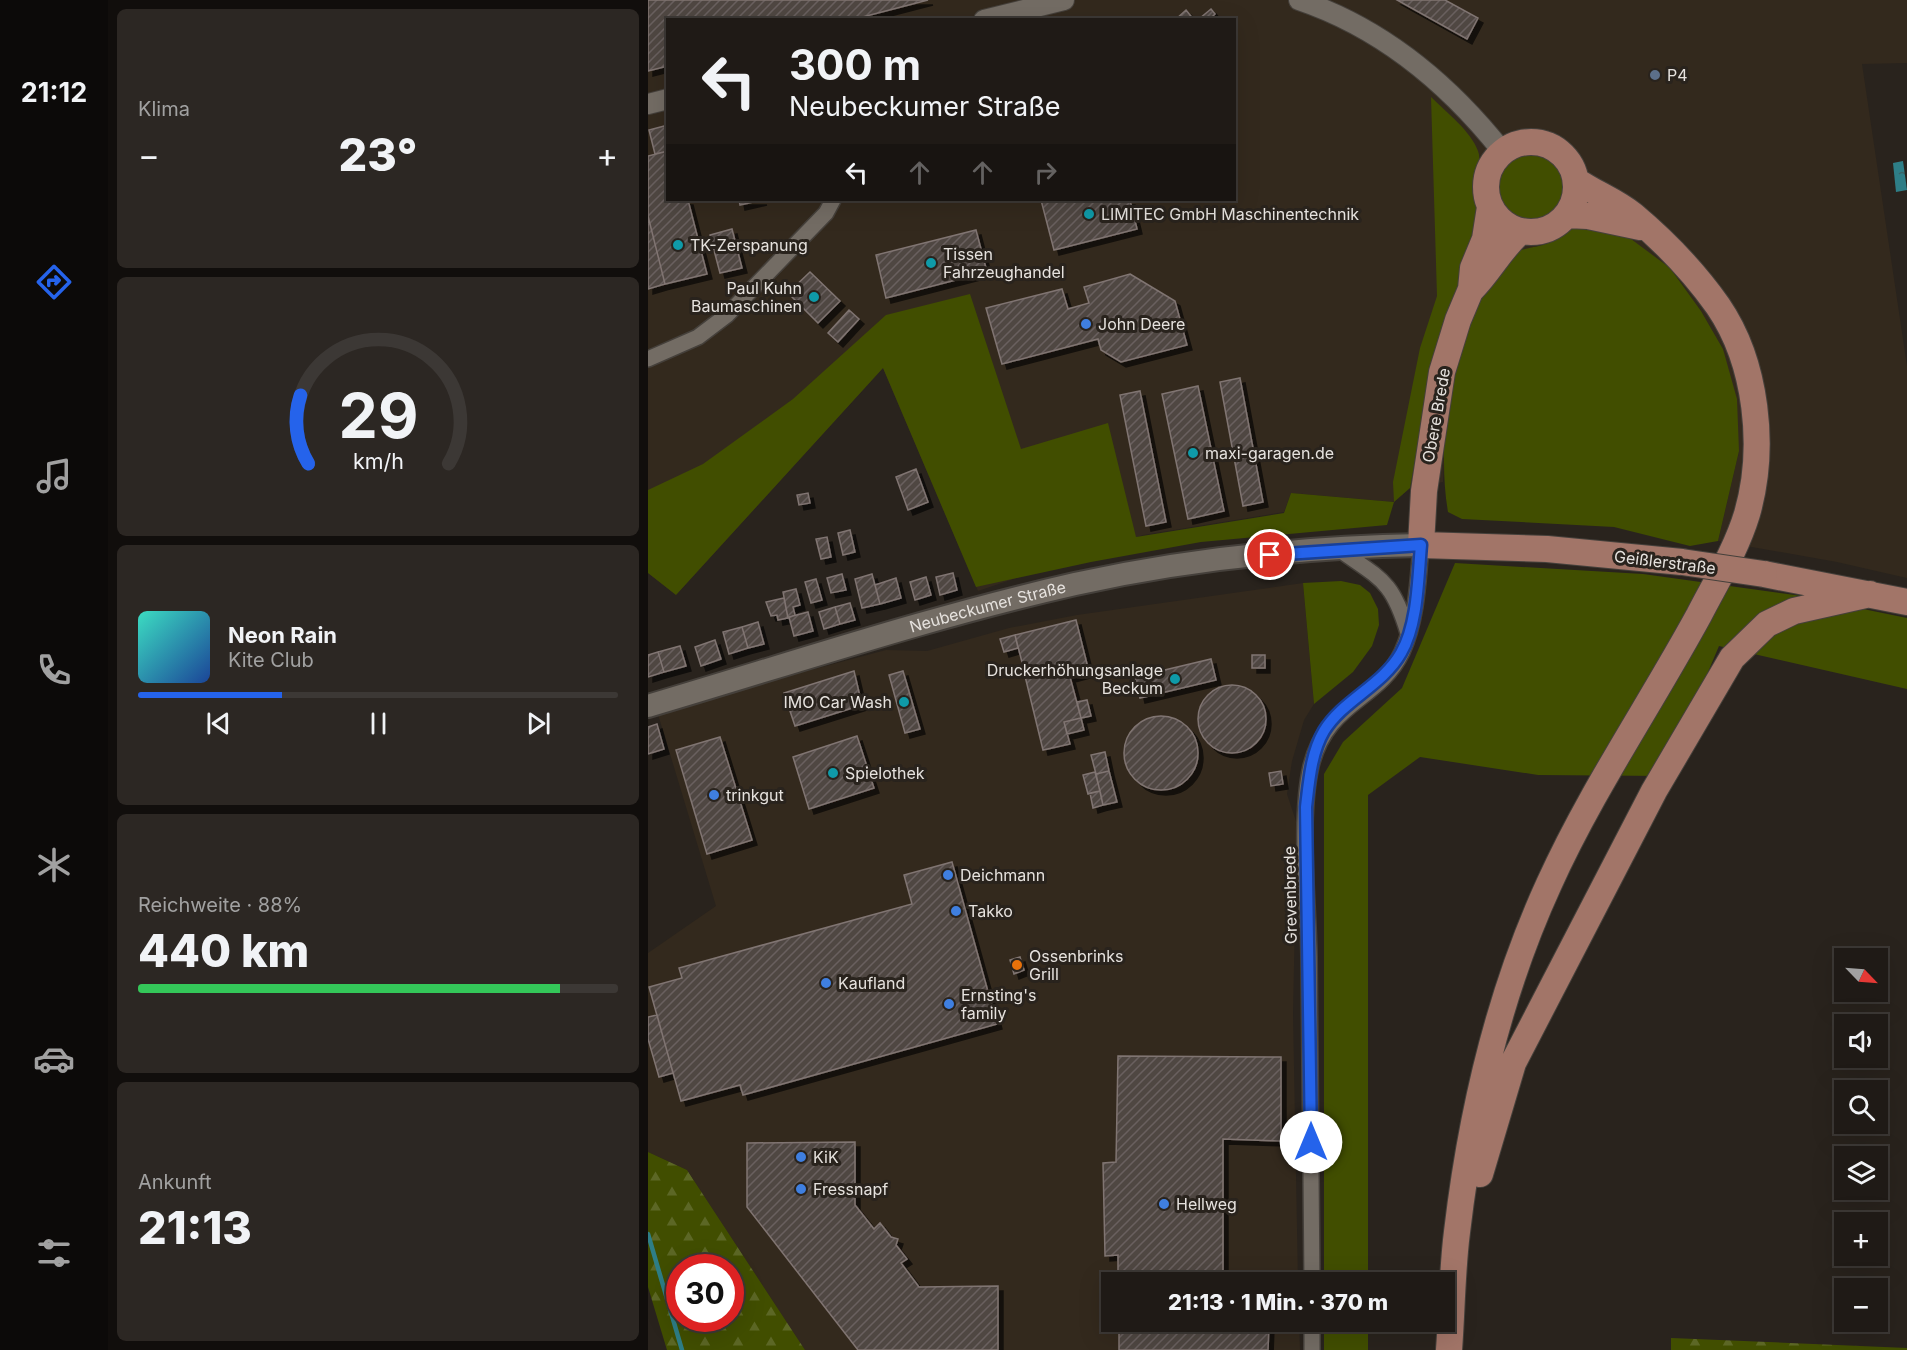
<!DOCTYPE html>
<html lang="de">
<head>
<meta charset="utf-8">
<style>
  :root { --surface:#1f1a16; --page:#2c2723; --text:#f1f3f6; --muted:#a1a1a1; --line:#3c3835; --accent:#2563eb }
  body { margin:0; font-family:Inter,sans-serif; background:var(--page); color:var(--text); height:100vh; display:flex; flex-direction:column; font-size:22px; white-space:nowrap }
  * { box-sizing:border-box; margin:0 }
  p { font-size:20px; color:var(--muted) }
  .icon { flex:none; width:33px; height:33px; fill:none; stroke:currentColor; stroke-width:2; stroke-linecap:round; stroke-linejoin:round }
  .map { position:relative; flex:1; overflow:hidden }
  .details { display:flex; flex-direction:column; gap:9px; padding:9px; background:#110e0c; width:540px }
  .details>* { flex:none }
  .top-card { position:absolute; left:18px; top:18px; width:570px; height:183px; border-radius:0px; box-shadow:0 6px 24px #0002,0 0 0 2px var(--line); background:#1f1a16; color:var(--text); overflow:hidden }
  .needle { width:39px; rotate:115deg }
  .buttons { position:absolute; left:1186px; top:948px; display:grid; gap:12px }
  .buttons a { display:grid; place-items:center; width:54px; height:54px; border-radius:0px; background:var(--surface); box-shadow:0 6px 24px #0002,0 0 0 2px var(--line); font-size:30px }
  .speed { position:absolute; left:18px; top:1254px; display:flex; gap:12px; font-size:30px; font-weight:700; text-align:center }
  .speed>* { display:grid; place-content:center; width:78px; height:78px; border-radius:50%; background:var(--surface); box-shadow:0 6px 24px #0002,0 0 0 2px var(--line); line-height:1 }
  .speed .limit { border:9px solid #d22; background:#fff; color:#111 }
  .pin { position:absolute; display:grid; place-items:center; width:51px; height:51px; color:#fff; margin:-26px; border:3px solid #fff; border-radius:50%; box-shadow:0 2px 6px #0007 }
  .me { position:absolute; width:66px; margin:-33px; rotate:0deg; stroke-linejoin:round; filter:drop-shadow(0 0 4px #0008) }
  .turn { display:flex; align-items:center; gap:21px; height:126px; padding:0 24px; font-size:27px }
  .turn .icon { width:78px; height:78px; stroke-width:2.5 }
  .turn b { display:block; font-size:42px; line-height:51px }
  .lanes { display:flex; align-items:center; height:57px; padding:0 24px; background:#0003; justify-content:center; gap:30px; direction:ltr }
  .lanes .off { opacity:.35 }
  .big { font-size:45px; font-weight:800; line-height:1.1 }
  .details .tile { flex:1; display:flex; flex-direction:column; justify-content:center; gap:9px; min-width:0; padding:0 21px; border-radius:9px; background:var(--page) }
  .details .dial { align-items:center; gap:0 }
  .dial svg { height:156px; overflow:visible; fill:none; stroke:var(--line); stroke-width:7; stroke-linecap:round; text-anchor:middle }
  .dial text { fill:var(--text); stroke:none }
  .song { display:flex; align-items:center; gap:18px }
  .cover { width:72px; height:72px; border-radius:9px; background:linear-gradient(135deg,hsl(170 70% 55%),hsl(220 70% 35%)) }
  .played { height:6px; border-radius:3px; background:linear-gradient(90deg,var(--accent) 30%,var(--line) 30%) }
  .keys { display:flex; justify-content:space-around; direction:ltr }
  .heat { display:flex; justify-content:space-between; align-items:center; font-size:33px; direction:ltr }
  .charge { height:9px; border-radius:4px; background:linear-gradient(90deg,#34c759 88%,var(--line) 0) }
  .trip { position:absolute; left:453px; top:1272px; width:354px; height:60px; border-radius:0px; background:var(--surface); box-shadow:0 6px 24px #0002,0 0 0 2px var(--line); font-weight:800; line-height:60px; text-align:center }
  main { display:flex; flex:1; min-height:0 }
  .menu { display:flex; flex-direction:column; width:108px; justify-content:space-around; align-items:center; background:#0c0a09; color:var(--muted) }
  .menu .icon { width:42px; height:42px }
  .menu .on { color:var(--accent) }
  .menu b { font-size:27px; color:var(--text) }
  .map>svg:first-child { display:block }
</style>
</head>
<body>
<main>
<nav class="menu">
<b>21:12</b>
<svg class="icon on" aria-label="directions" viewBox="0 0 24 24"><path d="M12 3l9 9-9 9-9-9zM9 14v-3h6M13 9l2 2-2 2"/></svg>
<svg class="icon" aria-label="music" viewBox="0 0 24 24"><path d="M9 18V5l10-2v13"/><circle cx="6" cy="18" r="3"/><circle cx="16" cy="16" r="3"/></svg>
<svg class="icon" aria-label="phone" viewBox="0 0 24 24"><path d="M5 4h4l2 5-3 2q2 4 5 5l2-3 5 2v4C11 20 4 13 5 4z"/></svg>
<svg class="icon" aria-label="climate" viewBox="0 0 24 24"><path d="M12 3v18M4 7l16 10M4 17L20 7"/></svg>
<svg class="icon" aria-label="car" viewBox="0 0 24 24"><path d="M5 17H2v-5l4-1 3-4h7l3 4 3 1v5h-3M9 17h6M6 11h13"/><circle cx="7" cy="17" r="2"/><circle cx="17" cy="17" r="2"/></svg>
<svg class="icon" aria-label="filters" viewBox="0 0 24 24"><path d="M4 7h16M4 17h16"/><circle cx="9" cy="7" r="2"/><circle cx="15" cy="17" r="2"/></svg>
</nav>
<section class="details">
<div class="tile"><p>Klima</p>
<div class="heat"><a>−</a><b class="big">23°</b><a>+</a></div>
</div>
<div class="tile dial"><svg viewBox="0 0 100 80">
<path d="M14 69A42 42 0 1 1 86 69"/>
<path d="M14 69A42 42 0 0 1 10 34" stroke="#2563eb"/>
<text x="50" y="56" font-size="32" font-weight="700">29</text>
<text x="50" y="72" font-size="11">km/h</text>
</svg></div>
<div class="tile">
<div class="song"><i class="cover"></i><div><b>Neon Rain</b><p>Kite Club</p></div></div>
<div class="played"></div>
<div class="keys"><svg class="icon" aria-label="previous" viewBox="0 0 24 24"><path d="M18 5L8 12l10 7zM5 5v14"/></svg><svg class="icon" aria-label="pause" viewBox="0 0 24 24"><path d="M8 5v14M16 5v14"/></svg><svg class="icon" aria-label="next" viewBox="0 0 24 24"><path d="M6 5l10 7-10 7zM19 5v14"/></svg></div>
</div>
<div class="tile"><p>Reichweite · 88%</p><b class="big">440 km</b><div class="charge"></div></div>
<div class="tile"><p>Ankunft</p><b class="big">21:13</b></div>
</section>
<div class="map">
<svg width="1259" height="1350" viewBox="0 0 1259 1350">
  <defs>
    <pattern id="forest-firs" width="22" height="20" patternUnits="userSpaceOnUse" patternTransform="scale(1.5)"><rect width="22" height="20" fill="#414e00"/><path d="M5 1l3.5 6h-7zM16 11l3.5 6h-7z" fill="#5c6725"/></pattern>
    <pattern id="water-ripples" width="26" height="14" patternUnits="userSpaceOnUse" patternTransform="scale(1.5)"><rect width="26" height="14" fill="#2e7e87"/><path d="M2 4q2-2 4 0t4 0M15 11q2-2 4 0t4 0" fill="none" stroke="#386468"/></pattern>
    <pattern id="building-hatch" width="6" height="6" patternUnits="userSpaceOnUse" patternTransform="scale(1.5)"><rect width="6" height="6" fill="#504643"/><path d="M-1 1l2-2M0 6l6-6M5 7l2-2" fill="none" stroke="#69605e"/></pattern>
    <filter id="shadow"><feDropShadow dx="5" dy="5" stdDeviation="0" flood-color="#0009"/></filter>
  </defs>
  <rect width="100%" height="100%" fill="#29231d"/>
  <path fill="#33291d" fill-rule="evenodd" d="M 0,0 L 1259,0 L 1259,63 L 1214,64 L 1259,366 L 1259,578 L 1189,562 L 1070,541 L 1091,451 L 1075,349 L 1053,311 L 1022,268 L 927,226 L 899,243 L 863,254 L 799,412 L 795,482 L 762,488 L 746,502 L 643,493 L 636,512 L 495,535 L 330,591 L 235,368 L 28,595 L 0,573 ZM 20,20 L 586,20 L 586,200 L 20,200 Z
    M 655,583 L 666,704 L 656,720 L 644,761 L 639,794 L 649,824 L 645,1013 L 650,1282 L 464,1282 L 464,1322 L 651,1322 L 652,1350 L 157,1350 L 39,1170 L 0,1152 L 0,953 L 68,906 L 9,711 L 238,650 L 279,651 L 361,628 L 429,615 Z"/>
  <path fill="#414e00" d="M 783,97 C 798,112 823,131 830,151 C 834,161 827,173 826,183 C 824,195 828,205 832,215 L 800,331 L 784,366 L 762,488 L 746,502 L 739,525 L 553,542 L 443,562 L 328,587 L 235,368 L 28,595 L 0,573 L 0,490 L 55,464 L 145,399 L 238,315 L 322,294 L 373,449 L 460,423 L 488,537 L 636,513 L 643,493 L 746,502 L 745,482 L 772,348 L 789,296 Z
    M845 187a37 37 0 1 1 74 0a37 37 0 1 1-74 0Z
    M 927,226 L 979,236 L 1022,268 L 1053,311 L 1075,349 L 1089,399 L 1091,451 L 1070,541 L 1042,546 L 966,527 L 814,519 L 800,512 C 787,437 805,312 861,256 C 870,248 889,248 900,243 C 910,238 918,232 927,226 Z
    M 807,563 L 995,574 L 1147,595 L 1259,618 L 1259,689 L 1071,646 L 1016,776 L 890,775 L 772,757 L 720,795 L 720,1282 L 676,1282 L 676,774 L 695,742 L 754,688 Z
    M 693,581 L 712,585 L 722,593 L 730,609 L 731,625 L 724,646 L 705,672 L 666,704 L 655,583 Z
    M 676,1322 L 720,1322 L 720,1350 L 676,1350 Z"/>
  <path fill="url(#forest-firs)" fill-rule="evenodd" d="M 0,1152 L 39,1170 L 157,1350 L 19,1350 L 0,1287 ZM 32,1268 L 82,1268 L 82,1318 L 32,1318 Z
    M 1023,1338 L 1259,1348 L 1259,1350 L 1023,1350 Z"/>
  <path fill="url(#water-ripples)" d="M 1255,161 L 1259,190 L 1248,192 L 1245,163 Z"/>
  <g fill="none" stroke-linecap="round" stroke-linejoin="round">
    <path stroke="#2e7e87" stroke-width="4.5" d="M 0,1234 L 34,1350"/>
  </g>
  <path fill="url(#building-hatch)" stroke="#807572" stroke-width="1.5" filter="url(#shadow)" d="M 0,0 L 280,0 L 203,20 L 20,20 L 20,66 L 0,71 Z
    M 749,0 L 797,0 L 830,18 L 819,39 Z
    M 563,9 L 567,14 L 561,20 L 551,19 Z
    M 538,10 L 546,20 L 527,20 Z
    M 20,125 L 20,151 L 7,154 L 1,130 Z
    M 20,151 L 20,200 L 40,200 L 59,274 L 17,284 L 0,216 L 0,156 Z
    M 91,200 L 114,200 L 92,205 Z
    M 393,200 L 482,200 L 489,229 L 406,250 Z
    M 0,216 L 17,284 L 0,289 Z
    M 84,229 L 94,268 L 72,273 L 62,235 Z
    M 328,230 L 339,272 L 238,298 L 228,255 Z
    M 162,272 L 192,301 L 170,323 L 140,293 Z
    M 482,274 L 527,301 L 539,345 L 473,362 L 453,350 L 450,339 L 354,364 L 338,308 L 414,289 L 420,309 L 441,303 L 436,287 Z
    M 201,310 L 211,319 L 190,342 L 180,333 Z
    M 592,378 L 615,502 L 595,506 L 572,382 Z
    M 550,386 L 576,511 L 540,519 L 514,394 Z
    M 492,391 L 518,522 L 498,526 L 472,395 Z
    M 268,469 L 280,502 L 260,510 L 248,477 Z
    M 160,493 L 162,503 L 151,505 L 149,495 Z
    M 202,530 L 207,552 L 195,555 L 190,533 Z
    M 179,537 L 183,557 L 173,559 L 168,539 Z
    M 305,573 L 309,590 L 292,595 L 288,577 Z
    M 194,574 L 198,590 L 183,593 L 179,578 Z
    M 224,574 L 232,604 L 214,608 L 207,579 Z
    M 278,577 L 283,595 L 267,600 L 262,582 Z
    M 248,578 L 253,598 L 232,604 L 227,585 Z
    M 168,579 L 174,600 L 163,603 L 157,582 Z
    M 148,589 L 152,605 L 145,607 L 147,615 L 140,618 L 135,592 Z
    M 136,598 L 140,618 L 130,620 L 129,615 L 123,616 L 118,602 Z
    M 202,603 L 207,620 L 192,624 L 187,607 Z
    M 187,607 L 192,624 L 176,629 L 171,612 Z
    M 160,612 L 165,631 L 146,636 L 141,617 Z
    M 428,620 L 441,672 L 422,677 L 433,718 L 416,722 L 422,744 L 395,750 L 376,672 L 372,673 L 371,667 L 375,666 L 367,635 Z
    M 110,622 L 116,644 L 100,648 L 94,627 Z
    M 94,627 L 100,648 L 81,654 L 75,632 Z
    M 367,635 L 370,648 L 356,652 L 352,639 Z
    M 67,640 L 73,659 L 53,666 L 47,647 Z
    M 32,646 L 38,666 L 16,672 L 10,652 Z
    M 10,652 L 16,672 L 0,677 L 0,655 Z
    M 604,655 L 617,655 L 617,668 L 604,668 Z
    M 563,659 L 568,680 L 492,698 L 487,677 Z
    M 206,671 L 214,705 L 147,726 L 136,693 Z
    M 255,671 L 272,729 L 257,733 L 241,675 Z
    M550 719a34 34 0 1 1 68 0a34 34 0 1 1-68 0Z
    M 439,700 L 443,716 L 433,718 L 429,702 Z
    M476 753a37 37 0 1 1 74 0a37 37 0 1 1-74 0Z
    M 433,718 L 436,730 L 419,734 L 416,722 Z
    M 9,724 L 16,749 L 0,754 L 0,727 Z
    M 209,736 L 226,788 L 161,809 L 145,757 Z
    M 72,737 L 104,840 L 59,854 L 28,750 Z
    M 457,752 L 461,771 L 448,774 L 443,755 Z
    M 461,771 L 469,802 L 455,805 L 448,774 Z
    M 633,771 L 635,784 L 623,786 L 621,773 Z
    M 447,772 L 452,791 L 440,794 L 435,775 Z
    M 452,791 L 455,805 L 445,808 L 442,793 Z
    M 304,862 L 349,1024 L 95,1095 L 92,1085 L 33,1101 L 1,987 L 34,978 L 31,968 L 264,904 L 256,875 Z
    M 372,957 L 376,970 L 366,974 L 362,960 Z
    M 9,1015 L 25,1073 L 11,1077 L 0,1039 L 0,1017 Z
    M 470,1056 L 633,1057 L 633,1141 L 575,1139 L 575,1282 L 470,1282 L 470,1255 L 457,1256 L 455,1163 L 468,1162 Z
    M 207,1142 L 207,1205 L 226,1229 L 232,1223 L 243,1237 L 250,1239 L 248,1245 L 259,1259 L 253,1263 L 271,1287 L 350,1286 L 350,1350 L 210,1350 L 99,1207 L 99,1143 Z
    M 471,1322 L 621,1323 L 620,1350 L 471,1350 Z"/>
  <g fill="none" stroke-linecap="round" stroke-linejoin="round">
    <g stroke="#45403b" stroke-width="18">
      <path id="minor" d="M 0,359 L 50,337 L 79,315 L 178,213 L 185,200
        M 689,548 C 732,579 744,579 760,633
        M 664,1282 C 663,1174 663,1065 661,956 C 660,900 651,819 663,766 C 679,701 731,701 754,652 C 769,619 770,580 773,545
        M 664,1322 L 664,1350"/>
    </g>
    <g stroke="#45403b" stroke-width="22">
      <path id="tertiary" d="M 651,0 C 734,28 800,83 854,151
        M 336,20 L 416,0
        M 0,104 L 20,99"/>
    </g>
    <g stroke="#45403b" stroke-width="26">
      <g id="secondary">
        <path id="s1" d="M 0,706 C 142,664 282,617 427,584 C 540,559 657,547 773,545"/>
      </g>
    </g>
    <g stroke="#45403b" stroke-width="28">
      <path id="primary" d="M838 187a45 45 0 1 1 90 0a45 45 0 1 1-90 0Z
        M 842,207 L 837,239 L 825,268 L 823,289 L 810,320 L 794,372 L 776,491 L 773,545 L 899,549 L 1034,562
        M 919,215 L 940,216 L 992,227
        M 824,289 C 842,271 853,248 873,231
        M 1116,574 L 1259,602
        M 832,1174 L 865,1063 L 1006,791 L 1084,658 L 1119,624 L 1146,611 L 1222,594
        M 801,1350 C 804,1311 804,1271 809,1232 C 823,1113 851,993 901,884 C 943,791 1002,705 1051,615 C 1068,582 1088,550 1099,514 C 1118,448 1109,363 1070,306 C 1046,272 1016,241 985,215 C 968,201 946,193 929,181"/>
    </g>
    <use href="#minor" stroke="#736c64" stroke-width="15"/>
    <use href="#tertiary" stroke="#736c64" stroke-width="20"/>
    <use href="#secondary" stroke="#736c64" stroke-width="22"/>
    <use href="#primary" stroke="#a27568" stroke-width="26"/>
    <g stroke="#45403b" stroke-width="28" stroke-linecap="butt">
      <path id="primary-bridge" d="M 1034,562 L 1116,574"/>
    </g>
    <use href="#primary-bridge" stroke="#a27568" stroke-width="26"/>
  </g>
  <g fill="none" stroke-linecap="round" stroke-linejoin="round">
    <g stroke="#184099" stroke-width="15">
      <path id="route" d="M 622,555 L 773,545 C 770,578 770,624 753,653 C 734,686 695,700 676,731 C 663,753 661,782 658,807 L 663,1142"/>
    </g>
    <use href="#route" stroke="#2563eb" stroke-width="10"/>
  </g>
  <circle fill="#5c6f8a" stroke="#29231d" stroke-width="2" cx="1007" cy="75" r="6"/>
  <g fill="#0f9aa8" stroke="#29231d" stroke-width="2">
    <circle cx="441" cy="214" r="6"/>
    <circle cx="30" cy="245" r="6"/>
    <circle cx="283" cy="263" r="6"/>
    <circle cx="166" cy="297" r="6"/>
    <circle cx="545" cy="453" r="6"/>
    <circle cx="527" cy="679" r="6"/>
    <circle cx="256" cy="702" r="6"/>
    <circle cx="185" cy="773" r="6"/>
  </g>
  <g fill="#3f7fe0" stroke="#29231d" stroke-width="2">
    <circle cx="438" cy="324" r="6"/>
    <circle cx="66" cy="795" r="6"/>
    <circle cx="300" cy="875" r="6"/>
    <circle cx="308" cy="911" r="6"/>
    <circle cx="178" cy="983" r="6"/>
    <circle cx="301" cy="1004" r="6"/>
    <circle cx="153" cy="1157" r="6"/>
    <circle cx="153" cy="1189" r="6"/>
    <circle cx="516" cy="1204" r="6"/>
  </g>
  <circle fill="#e8710a" stroke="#29231d" stroke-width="2" cx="369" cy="965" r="6"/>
  <g text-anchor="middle" stroke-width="6" stroke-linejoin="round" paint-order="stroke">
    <g font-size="16" fill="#e6e2de" stroke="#29231d" text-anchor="start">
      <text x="1019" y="81">P4</text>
      <text x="453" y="220">LIMITEC GmbH Maschinentechnik</text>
      <text x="42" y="251">TK-Zerspanung</text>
      <text x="295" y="260">Tissen<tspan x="295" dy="18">Fahrzeughandel</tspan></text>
      <text x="154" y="294" text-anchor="end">Paul Kuhn<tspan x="154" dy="18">Baumaschinen</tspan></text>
      <text x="450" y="330">John Deere</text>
      <text x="557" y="459">maxi-garagen.de</text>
      <text x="515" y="676" text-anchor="end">Druckerhöhungsanlage<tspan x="515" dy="18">Beckum</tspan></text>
      <text x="244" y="708" text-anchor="end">IMO Car Wash</text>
      <text x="197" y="779">Spielothek</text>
      <text x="78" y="801">trinkgut</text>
      <text x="312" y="881">Deichmann</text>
      <text x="320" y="917">Takko</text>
      <text x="381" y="962">Ossenbrinks<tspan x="381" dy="18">Grill</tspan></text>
      <text x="190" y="989">Kaufland</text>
      <text x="313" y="1001">Ernsting's<tspan x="313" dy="18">family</tspan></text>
      <text x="165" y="1163">KiK</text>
      <text x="165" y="1195">Fressnapf</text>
      <text x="528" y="1210">Hellweg</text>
    </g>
    <g font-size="16" fill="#e6e2de" stroke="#29231d">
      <text transform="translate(788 415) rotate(-80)" y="6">Obere Brede</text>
      <text transform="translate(1017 562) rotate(7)" y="6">Geißlerstraße</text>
      <text dy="6" stroke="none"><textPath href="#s1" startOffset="354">Neubeckumer Straße</textPath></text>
      <text transform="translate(642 895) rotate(-91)" y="6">Grevenbrede</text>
    </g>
  </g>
</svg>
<div class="buttons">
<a><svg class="needle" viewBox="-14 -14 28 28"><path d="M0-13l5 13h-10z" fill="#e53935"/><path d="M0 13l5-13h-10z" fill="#a1a1a1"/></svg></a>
<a><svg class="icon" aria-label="sound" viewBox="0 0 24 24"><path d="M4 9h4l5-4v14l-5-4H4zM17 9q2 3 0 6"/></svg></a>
<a><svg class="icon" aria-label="search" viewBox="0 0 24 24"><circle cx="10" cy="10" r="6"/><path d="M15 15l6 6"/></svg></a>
<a><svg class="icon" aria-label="layers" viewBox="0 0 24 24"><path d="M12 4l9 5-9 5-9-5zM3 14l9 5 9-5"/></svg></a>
<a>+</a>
<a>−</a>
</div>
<div class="speed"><div class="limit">30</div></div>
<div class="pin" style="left:622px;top:555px;background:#d93025"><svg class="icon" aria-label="arrive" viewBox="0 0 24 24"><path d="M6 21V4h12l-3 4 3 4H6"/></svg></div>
<svg class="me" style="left:663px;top:1142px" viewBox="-20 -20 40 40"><circle r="19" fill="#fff"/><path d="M0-13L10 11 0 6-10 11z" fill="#2563eb"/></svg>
<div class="trip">21:13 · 1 Min. · 370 m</div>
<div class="top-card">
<div class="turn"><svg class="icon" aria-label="left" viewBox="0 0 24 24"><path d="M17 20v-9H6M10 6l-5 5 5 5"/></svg><div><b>300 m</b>Neubeckumer Straße</div></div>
<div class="lanes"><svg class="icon" aria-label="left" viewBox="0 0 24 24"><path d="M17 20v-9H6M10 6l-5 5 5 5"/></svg><svg class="icon off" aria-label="ahead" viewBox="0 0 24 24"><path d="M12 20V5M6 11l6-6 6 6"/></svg><svg class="icon off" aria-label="ahead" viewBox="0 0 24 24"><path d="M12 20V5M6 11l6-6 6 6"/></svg><svg class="icon off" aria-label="right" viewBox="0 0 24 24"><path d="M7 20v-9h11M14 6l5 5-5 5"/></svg></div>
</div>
</div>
</main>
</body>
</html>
